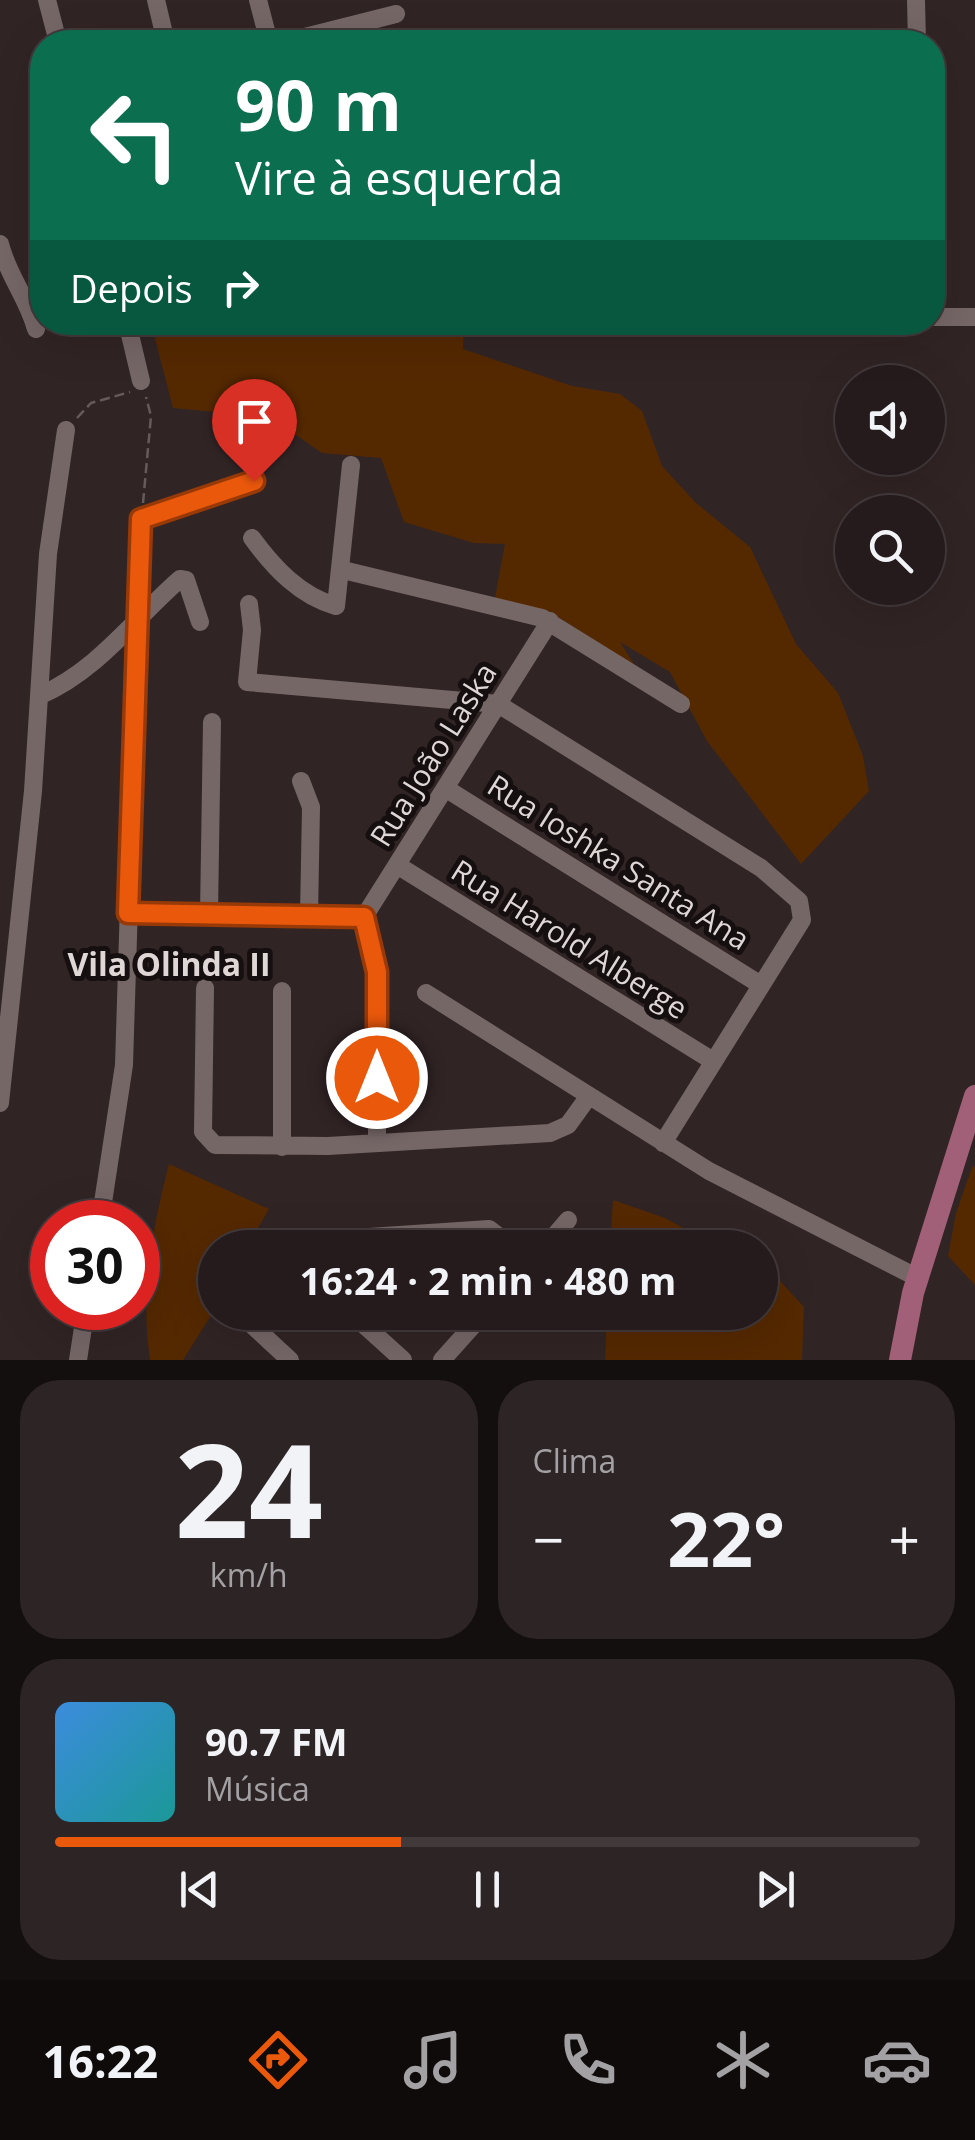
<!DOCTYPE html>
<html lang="pt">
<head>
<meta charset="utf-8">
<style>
  :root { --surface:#251b1c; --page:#2d2425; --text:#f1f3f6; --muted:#a3a1a3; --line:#42393b; --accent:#ea580c }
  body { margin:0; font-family:"Open Sans",sans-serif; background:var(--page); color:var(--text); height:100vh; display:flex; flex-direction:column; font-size:38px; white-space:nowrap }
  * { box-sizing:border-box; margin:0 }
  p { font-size:32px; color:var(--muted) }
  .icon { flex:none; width:55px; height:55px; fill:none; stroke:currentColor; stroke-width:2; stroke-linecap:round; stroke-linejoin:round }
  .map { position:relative; height:1360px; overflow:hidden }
  .details { display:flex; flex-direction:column; gap:20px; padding:20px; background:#140f0f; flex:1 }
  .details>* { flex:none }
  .banner { position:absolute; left:30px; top:30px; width:915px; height:305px; border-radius:40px; box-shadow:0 10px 40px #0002,0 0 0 2px var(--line); background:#0b6e4f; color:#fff; overflow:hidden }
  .tools { position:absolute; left:835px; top:365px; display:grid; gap:20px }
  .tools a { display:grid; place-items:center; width:110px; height:110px; border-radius:50%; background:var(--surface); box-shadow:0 10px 40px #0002,0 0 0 2px var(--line); font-size:50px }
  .speed { position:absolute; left:30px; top:1200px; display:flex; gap:20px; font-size:50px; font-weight:700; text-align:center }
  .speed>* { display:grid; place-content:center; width:130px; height:130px; border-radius:50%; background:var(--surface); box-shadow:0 10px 40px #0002,0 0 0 2px var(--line); line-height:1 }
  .speed .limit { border:15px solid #d22; background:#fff; color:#111 }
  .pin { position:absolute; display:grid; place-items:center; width:85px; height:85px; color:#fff; margin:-102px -42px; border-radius:50% 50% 50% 0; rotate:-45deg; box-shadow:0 0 10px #0007 }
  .pin .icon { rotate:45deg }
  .me { position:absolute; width:110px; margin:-55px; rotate:0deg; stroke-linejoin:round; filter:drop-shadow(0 0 8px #0008) }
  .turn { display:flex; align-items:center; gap:35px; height:210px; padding:0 40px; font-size:45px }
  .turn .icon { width:130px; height:130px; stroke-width:2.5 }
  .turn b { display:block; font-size:70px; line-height:85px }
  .then { display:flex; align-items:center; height:95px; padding:0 40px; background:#0003; gap:20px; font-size:38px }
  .big { font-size:75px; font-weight:700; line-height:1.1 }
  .details .widget { flex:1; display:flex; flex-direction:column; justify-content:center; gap:15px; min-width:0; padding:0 35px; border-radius:40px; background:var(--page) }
  .details .dial { align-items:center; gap:0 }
  .dial b { font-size:130px; line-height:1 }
  .song { display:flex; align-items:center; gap:30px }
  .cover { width:120px; height:120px; border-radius:15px; background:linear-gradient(135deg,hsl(210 70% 55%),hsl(180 70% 35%)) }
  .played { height:10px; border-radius:5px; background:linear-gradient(90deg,var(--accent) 40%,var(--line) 40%) }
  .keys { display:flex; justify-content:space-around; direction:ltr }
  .heat { display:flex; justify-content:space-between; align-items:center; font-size:55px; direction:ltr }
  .details .tiles { flex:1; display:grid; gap:20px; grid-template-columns:1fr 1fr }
  .widget:last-child { grid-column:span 2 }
  .trip { position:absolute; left:198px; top:1230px; width:580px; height:100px; border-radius:50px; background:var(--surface); box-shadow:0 10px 40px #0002,0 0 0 2px var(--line); font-weight:700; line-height:100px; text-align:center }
  .tabs { display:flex; height:160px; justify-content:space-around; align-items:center; background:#0f0b0b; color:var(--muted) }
  .tabs .icon { width:70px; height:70px }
  .tabs .selected { color:var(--accent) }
  .tabs b { font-size:45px; color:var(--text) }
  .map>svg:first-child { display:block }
</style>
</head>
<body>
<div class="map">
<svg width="975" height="1360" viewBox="0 0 975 1360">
  <rect width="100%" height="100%" fill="#312425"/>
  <path fill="#552900" d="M 151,323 L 463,323 L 463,349 L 572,386 L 620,394 L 642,411 L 662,466 L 696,503 L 750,547 L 796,644 L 838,693 L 863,756 L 869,791 L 801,864 L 707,741 L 670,672 L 620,642 L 635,666 L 550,612 L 495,598 L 505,544 L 474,543 L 404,522 L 381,458 L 322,453 L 270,417 L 173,408 Z
    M 169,1164 L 269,1209 L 247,1247 L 215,1248 L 215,1309 L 183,1360 L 150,1360 C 140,1291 152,1231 169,1164 Z
    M 973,1165 L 975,1168 L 975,1285 L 948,1256 L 956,1213 Z
    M 613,1200 L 665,1218 L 718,1247 L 610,1247 Z
    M 760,1270 L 779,1280 L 804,1307 L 802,1360 L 605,1360 L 607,1313 L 760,1312 Z"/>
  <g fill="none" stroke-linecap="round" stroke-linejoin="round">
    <path stroke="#665a5b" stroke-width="2.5" stroke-dasharray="10 5" stroke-linecap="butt" d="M 77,418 L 91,403 L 130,392
      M 143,503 L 151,416 L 146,397"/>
    <path stroke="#766767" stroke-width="18" d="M 47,0 L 58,42
      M 156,0 L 166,42
      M 258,0 L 269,42
      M 916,0 L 917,42
      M 285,42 L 396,14
      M 0,244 C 8,276 27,297 36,329
      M 932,317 L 975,317
      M 127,322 L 141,381
      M 252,538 C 274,568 300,596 336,606 L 351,465
      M 343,570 L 542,618 L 681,704
      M 249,604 L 252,630 L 247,682 L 498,704 L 761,868 L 799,901 L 802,920 L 663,1143
      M 41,695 C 98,670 134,619 180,579 L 186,580 L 200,622
      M 301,781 L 311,807 L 309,916
      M 445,788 L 761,985
      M 397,865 L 713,1061
      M 127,913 L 364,917
      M 209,914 L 212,722
      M 364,917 L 550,621
      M 364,917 L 377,972 L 377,1143
      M 205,988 L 203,1132 L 215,1145 L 328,1146 L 550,1133 L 568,1125 L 589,1096
      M 282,991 L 282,1147
      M 426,993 L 709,1171 L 918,1278
      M 0,1103 L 33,791 L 48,554 L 66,430
      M 100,1222 L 124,1065 L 141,519 L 254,481
      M 282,1248 L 294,1242 L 489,1229 L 514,1248
      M 544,1248 L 568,1220
      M 238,1312 L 290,1360
      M 350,1312 L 403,1360
      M 78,1360 L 86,1308
      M 442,1360 L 485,1312"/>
    <path stroke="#a26078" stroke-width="22" d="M 900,1360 L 913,1293 L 975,1096"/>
  </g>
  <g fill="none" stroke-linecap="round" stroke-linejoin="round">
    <g stroke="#983908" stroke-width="25">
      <path id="route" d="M 254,481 L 141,519 L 128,913 L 364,917 L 377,972 L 377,1078"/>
    </g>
    <use href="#route" stroke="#ea580c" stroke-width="18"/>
  </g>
  <g text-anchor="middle" stroke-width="10" stroke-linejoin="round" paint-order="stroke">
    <g font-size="30" fill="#dfd6d6" stroke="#150f0f">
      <text transform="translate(434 755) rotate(-58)" y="10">Rua João Laska</text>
      <text transform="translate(618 863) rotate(32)" y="10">Rua Ioshka Santa Ana</text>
      <text transform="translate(569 940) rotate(32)" y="10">Rua Harold Alberge</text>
    </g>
    <g font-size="32" font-weight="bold" fill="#dfd6d6" stroke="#150f0f">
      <text x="169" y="976">Vila Olinda II</text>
    </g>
  </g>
</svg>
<div class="tools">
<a><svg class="icon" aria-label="sound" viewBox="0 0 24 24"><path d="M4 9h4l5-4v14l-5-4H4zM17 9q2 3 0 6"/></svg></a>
<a><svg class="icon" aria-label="search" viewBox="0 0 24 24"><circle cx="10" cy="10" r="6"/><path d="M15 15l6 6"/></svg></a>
</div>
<div class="speed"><div class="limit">30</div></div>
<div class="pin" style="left:254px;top:481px;background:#d93025"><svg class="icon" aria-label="arrive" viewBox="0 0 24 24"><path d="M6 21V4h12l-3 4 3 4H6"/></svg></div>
<svg class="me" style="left:377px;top:1078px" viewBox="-20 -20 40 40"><circle r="17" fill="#ea580c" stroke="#fff" stroke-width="3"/><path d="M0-11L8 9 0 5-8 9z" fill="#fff"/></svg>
<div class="trip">16:24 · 2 min · 480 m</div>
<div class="banner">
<div class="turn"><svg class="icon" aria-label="left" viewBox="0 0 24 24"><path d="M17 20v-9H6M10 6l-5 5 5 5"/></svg><div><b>90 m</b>Vire à esquerda</div></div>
<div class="then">Depois<svg class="icon" aria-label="right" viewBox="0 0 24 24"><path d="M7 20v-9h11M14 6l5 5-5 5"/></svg></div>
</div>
</div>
<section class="details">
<div class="tiles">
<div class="widget dial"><b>24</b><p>km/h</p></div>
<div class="widget"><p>Clima</p>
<div class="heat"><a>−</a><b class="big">22°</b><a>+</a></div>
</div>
<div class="widget">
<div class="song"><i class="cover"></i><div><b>90.7 FM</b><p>Música</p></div></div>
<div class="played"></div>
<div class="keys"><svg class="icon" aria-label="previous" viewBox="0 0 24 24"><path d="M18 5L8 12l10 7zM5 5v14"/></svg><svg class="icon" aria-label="pause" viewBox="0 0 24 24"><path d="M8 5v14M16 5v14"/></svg><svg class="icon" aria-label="next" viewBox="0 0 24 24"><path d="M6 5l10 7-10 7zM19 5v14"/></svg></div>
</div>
</div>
</section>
<nav class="tabs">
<b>16:22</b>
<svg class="icon selected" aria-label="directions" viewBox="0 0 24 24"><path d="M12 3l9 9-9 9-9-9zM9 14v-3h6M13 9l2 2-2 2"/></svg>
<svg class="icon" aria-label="music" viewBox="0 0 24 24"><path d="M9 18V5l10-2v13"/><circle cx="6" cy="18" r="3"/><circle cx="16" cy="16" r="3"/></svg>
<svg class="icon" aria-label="phone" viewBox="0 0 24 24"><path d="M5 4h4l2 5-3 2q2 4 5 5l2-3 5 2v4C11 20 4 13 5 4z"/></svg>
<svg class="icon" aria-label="climate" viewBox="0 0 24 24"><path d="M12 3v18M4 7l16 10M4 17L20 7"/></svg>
<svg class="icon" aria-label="car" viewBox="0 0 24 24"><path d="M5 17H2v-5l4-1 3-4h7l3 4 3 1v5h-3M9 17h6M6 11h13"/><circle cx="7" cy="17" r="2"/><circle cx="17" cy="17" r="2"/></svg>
</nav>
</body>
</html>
